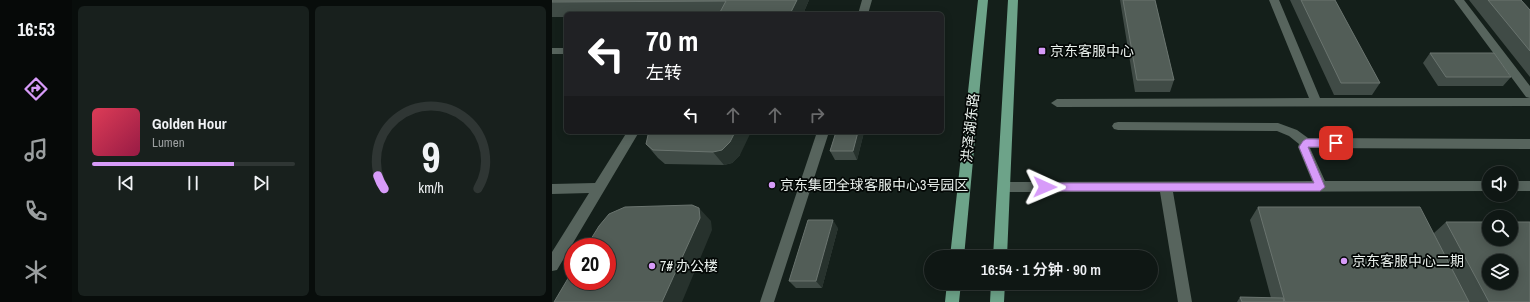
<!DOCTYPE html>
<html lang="zh">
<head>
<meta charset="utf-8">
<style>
  :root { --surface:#0f1714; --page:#18201d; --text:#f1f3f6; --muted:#9b9fa0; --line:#2f3634; --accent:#d79bf9 }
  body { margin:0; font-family:"Archivo Narrow","Noto Sans SC",sans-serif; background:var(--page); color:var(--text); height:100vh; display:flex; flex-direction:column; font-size:15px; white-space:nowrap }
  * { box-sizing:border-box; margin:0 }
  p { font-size:13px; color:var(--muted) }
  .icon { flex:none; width:22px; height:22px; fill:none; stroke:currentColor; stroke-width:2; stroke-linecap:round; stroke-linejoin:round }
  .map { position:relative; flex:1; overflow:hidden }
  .side { display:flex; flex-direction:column; gap:6px; padding:6px; background:#080d0b; width:480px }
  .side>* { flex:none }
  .top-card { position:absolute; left:12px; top:12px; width:380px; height:122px; border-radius:6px; box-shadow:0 2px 10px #0003,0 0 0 1px var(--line); background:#202124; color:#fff; overflow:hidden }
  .fabs { position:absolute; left:930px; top:166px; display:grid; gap:8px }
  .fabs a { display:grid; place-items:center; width:36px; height:36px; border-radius:50%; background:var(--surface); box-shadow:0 2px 10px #0003,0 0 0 1px var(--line); font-size:20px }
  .speed { position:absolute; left:12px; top:238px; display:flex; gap:8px; font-size:20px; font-weight:700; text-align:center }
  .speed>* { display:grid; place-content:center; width:52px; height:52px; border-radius:50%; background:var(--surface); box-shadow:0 2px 10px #0003,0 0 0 1px var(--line); line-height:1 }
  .speed .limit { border:6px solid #d22; background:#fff; color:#111 }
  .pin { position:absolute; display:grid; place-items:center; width:34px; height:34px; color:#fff; margin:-17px; border-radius:8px; box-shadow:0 2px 6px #0006 }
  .me { position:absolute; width:44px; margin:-22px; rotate:91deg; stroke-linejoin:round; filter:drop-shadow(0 0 3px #0008) }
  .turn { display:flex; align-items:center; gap:14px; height:84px; padding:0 16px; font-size:18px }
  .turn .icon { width:52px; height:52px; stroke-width:2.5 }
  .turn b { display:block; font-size:28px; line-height:34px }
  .lanes { display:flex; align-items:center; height:38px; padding:0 16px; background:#0003; justify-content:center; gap:20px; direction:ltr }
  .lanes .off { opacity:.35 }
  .side .widget { flex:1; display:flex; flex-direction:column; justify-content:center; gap:6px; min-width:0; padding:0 14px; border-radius:6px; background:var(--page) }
  .side .dial { align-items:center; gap:0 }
  .dial svg { height:104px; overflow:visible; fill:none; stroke:var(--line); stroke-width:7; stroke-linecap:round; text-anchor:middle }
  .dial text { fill:var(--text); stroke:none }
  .song { display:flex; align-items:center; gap:12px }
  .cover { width:48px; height:48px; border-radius:6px; background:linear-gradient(135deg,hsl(350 70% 55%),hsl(340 70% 35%)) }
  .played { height:4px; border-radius:2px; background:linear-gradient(90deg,var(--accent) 70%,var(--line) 70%) }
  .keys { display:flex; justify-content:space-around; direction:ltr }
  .side .tiles { flex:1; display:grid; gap:6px; grid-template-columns:repeat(2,1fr) }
  .trip { position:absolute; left:372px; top:250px; width:234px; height:40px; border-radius:20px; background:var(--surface); box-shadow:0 2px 10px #0003,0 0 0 1px var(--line); font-weight:600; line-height:40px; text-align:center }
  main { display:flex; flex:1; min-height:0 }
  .tabs { display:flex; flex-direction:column; width:72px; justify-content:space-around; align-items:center; background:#060908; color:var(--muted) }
  .tabs .icon { width:28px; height:28px }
  .tabs .current { color:var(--accent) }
  .tabs b { font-size:18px; color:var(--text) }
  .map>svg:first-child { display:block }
</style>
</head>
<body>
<main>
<nav class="tabs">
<b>16:53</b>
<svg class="icon current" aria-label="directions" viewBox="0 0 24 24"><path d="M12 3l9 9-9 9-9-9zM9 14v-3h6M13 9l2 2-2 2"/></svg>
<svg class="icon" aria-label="music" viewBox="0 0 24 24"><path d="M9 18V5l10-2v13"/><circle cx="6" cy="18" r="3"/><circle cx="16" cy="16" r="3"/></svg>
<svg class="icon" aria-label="phone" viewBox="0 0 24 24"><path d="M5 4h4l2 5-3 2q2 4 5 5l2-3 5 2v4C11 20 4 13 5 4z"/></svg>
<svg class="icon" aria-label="climate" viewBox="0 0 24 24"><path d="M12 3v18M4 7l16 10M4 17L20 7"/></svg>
</nav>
<section class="side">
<div class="tiles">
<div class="widget">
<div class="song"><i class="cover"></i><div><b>Golden Hour</b><p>Lumen</p></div></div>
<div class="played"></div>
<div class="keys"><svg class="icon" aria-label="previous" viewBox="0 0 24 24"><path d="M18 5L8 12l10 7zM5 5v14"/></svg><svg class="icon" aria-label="pause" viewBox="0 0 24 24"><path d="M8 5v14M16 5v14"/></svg><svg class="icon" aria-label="next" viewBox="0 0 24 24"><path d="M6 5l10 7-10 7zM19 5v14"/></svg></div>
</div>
<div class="widget dial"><svg viewBox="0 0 100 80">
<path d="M14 69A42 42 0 1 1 86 69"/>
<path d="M14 69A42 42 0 0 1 9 59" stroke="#d79bf9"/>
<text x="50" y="56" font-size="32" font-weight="700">9</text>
<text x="50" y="72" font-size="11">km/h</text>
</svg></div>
</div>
</section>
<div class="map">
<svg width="978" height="302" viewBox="0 0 978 302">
  <rect width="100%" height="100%" fill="#141f1a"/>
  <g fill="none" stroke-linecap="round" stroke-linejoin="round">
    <path fill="#57645d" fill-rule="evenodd" d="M 310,0 L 320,0 L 316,14 L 306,14 Z
      M 717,0 L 727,0 L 768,98 L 978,98 L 974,97 L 902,0 L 912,0 L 978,86 L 978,106 L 505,107 L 499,103 L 505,99 L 757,98 Z
      M 0,48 L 14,48 L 14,54 L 0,54 Z
      M 566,122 L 726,123 L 745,130 L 756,138 L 978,139 L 978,149 L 758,148 L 773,181 L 937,181 L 937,191 L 621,192 L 640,302 L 626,302 L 608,192 L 452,192 L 448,191 L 446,187 L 448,183 L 452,182 L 760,181 L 746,147 L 747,144 L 737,136 L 725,131 L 566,130 L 562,129 L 560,126 L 562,123 Z
      M 75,132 L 87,132 L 5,270 L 0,271 L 0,252 L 37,193 L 0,194 L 0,184 L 43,183 Z
      M 265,132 L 277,132 L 222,302 L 208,302 Z
      M 959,181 L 978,181 L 978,191 L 959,191 Z"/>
    <path fill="#6da389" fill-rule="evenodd" d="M 426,0 L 436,0 L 412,257 L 398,257 Z
      M 456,0 L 466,0 L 455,257 L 441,257 Z
      M 395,283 L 409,283 L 407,302 L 393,302 Z
      M 439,283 L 453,283 L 452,302 L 438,302 Z"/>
  </g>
  <path fill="#404b46" d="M 0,0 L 257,0 L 251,14 L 14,14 L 14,17 L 0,17 Z
    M 568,0 L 603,0 L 622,80 L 618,92 L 583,92 Z
    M 738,0 L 783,0 L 828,83 L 820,95 L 782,95 Z
    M 917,0 L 969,0 L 978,10 L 978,77 Z
    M 878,53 L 959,77 L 951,86 L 886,86 L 871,63 Z
    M 284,132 L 312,132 L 305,160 L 283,160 L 278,151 Z
    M 96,135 L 188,155 L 180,163 L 172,165 L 113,164 L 106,158 L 94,144 Z
    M 706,207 L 882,233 L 894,222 L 978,302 L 685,302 L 688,297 L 719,298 L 698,220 Z
    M 286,228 L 270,288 L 244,288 L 237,281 Z"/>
  <path fill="#27322d" d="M 245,0 L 257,0 L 251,14 L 238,14 Z
    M 183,132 L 199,132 L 188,155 L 180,163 L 172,165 L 161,152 Z
    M 306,132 L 312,132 L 305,160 L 301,151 Z
    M 147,208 L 159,221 L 160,230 L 130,302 L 110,302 Z
    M 281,220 L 286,228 L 270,288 L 264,281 Z"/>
  <path fill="#525d57" stroke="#6a746f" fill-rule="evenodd" d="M 0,0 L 245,0 L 238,14 L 167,14 L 174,1 L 0,2 Z
    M 571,0 L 603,0 L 622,80 L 585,80 Z
    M 749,0 L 783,0 L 828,83 L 789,83 Z
    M 936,0 L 969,0 L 978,10 L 978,51 Z
    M 878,53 L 942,53 L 959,77 L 894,77 Z
    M 98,132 L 183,132 L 178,142 L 170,150 L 161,152 L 101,150 L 94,144 L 96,135 Z
    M 284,132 L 306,132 L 301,151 L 278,151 Z
    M 140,205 L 147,208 L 148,218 L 110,302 L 2,302 L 21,270 L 21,281 L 55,281 L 55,247 L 34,247 L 47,226 L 57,214 L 73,207 Z
    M 706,207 L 868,207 L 917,302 L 733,302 Z
    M 256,220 L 281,220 L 264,281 L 237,281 Z
    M 894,222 L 937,222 L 937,239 L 959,239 L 959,222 L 978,222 L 978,302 L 937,302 ZM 937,261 L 959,261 L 959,283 L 937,283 Z
    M 688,297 L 731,298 L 732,302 L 690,302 Z"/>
  <path fill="#d79bf9" stroke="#8c65a2" d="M 754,139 L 784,139 L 788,143 L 784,147 L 756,147 L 773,187 L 768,191 L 493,191 L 488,187 L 493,183 L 762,183 L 747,147 L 751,141 Z"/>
  <g fill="#d79bf9" stroke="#040806" stroke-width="1.5">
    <rect x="486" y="47" width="8" height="8" rx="2"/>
    <circle cx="220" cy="185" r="4"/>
    <circle cx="792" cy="261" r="4"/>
    <circle cx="100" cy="266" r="4"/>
  </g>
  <g text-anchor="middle" stroke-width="3.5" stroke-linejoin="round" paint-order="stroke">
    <g font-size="14" fill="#e9f0ec" stroke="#040806" text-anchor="start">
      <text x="498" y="56">京东客服中心</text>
      <text x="228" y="190">京东集团全球客服中心3号园区</text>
      <text x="800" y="266">京东客服中心二期</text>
      <text x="108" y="271">7# 办公楼</text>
    </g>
    <g font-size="14" fill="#e9f0ec" stroke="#040806">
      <text transform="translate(418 128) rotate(-84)" y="5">洪泽湖东路</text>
    </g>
  </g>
</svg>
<div class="fabs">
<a><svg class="icon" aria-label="sound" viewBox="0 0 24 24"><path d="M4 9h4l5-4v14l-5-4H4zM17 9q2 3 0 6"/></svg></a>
<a><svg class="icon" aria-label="search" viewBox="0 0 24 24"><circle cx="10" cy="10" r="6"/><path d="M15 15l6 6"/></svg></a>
<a><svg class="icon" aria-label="layers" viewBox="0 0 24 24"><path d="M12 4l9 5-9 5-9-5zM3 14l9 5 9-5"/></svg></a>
</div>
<div class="speed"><div class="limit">20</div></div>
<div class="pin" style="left:784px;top:143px;background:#d93025"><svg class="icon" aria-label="arrive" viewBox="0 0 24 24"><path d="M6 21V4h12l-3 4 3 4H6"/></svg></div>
<svg class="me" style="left:493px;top:187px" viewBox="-20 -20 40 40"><path d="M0-17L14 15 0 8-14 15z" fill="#d79bf9" stroke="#fff" stroke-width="4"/></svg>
<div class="trip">16:54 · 1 分钟 · 90 m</div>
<div class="top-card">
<div class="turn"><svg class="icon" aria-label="left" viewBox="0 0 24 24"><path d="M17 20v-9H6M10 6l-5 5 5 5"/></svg><div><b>70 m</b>左转</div></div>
<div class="lanes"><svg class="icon" aria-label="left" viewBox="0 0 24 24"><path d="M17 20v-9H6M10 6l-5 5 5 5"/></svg><svg class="icon off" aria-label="ahead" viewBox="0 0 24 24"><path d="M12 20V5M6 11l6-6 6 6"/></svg><svg class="icon off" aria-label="ahead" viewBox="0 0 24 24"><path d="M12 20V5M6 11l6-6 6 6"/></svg><svg class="icon off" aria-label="right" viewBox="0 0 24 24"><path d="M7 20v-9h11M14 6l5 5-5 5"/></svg></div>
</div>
</div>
</main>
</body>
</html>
